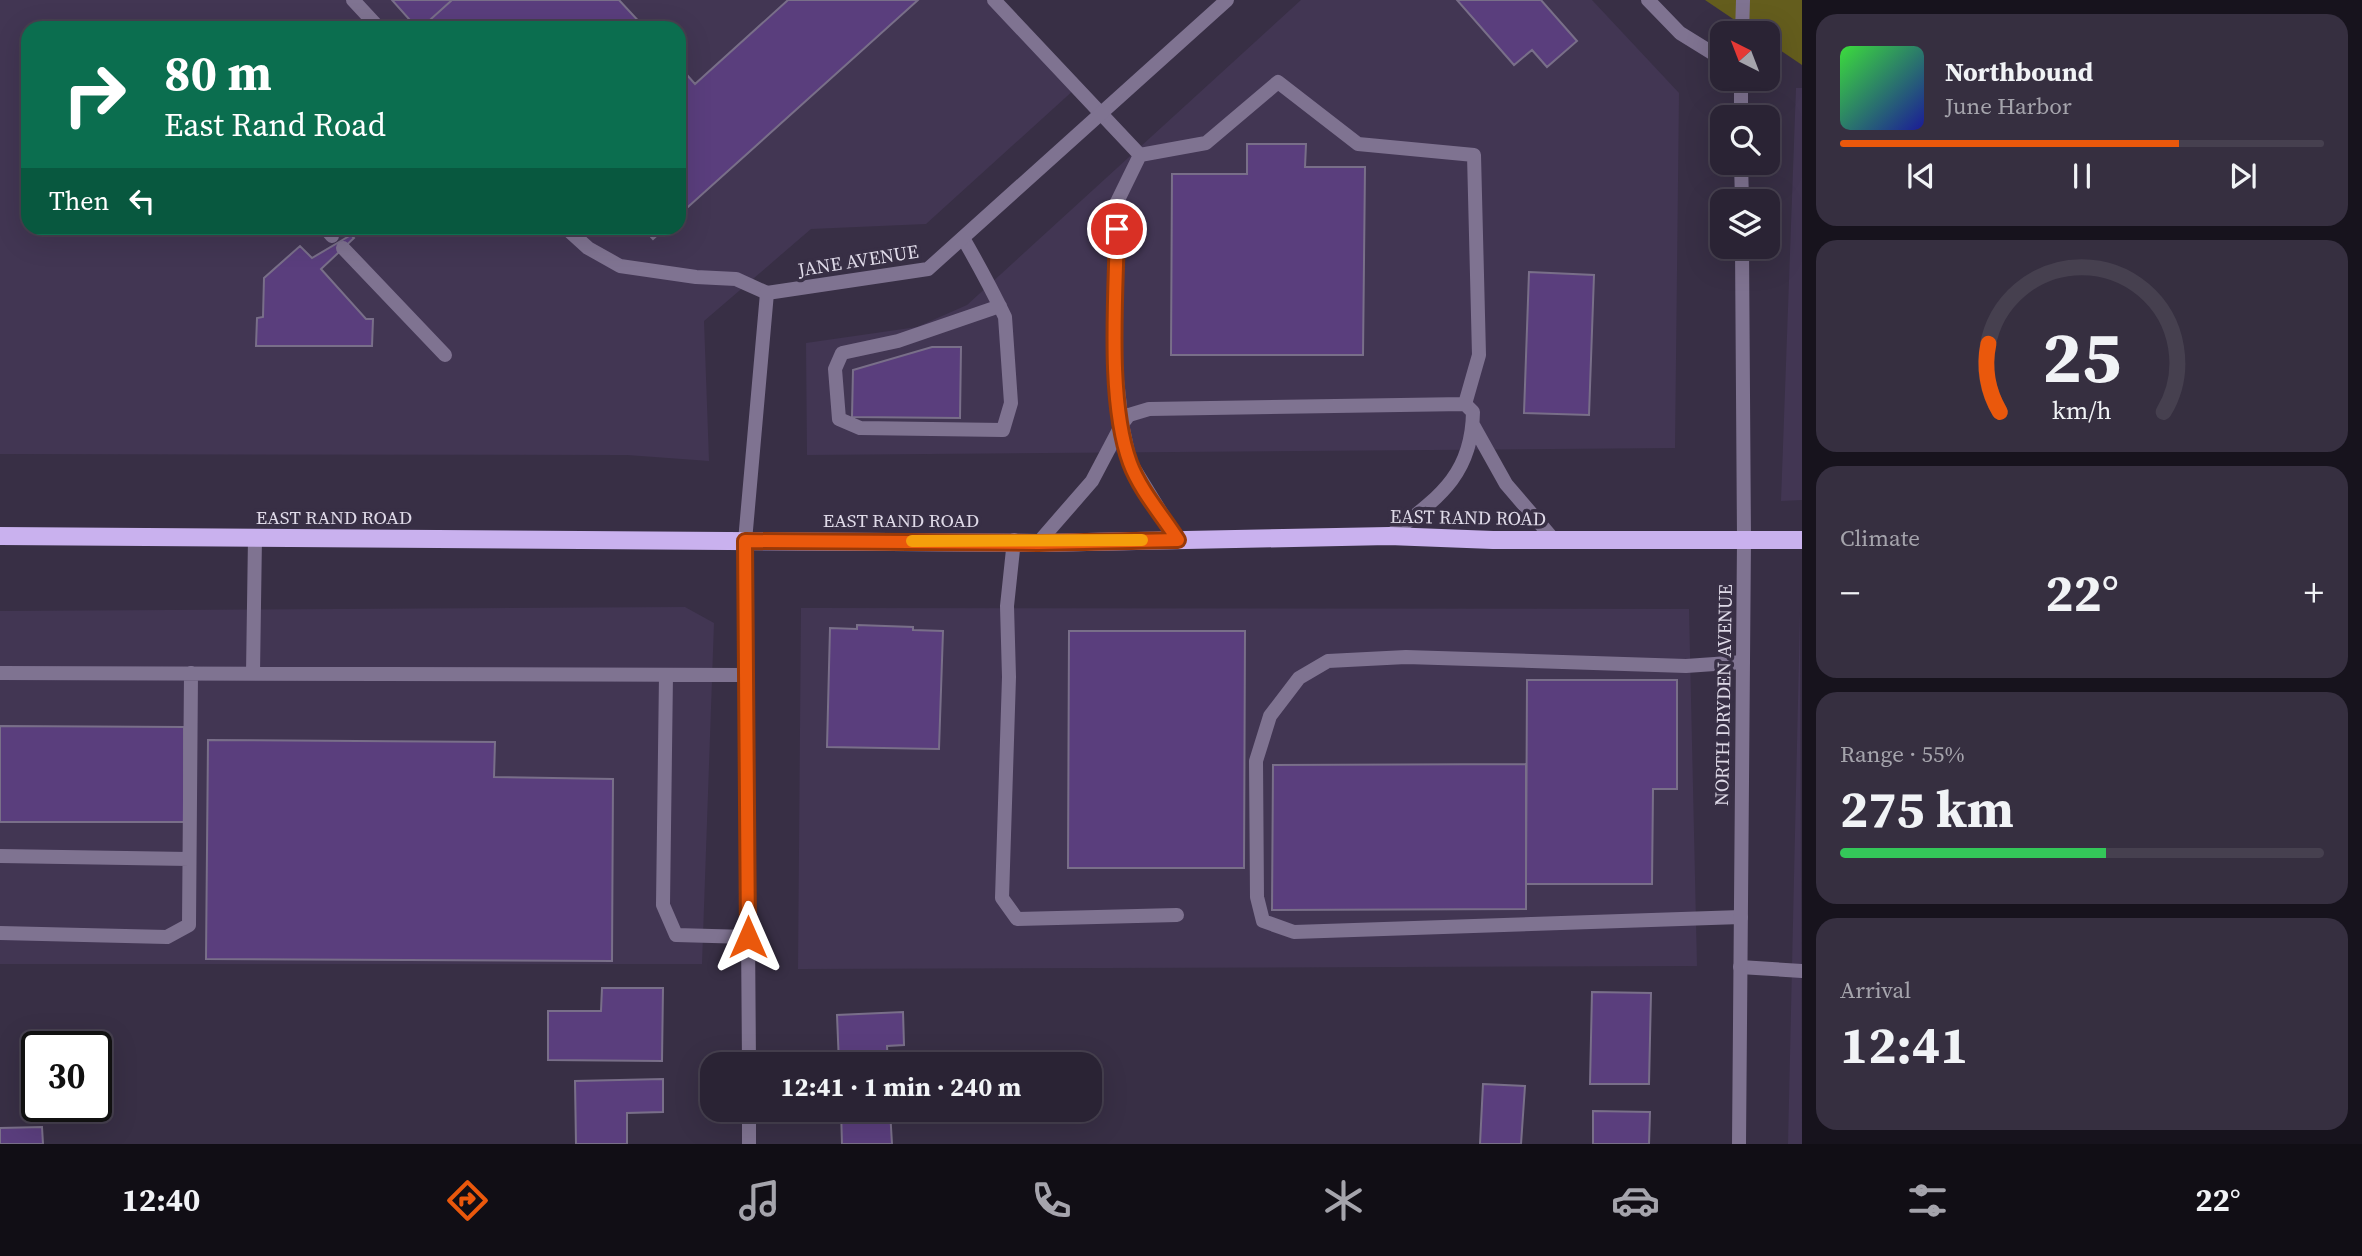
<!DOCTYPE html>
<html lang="en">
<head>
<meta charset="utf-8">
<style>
  :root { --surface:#2a2334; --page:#362f40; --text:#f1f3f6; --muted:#a5a4ac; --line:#46404f; --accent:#ea580c }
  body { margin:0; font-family:"Source Serif 4",serif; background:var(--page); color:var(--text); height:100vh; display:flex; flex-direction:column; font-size:26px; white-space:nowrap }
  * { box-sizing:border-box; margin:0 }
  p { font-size:23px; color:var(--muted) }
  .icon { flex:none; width:38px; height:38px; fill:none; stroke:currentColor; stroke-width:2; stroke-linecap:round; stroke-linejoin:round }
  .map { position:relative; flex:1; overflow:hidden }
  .panel { display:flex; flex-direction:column; gap:14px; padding:14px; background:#17131d; width:560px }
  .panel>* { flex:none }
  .guide { position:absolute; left:21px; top:21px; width:665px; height:214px; border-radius:21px; box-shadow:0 7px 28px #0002,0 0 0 2px var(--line); background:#0b6e4f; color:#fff; overflow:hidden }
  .needle { width:46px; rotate:318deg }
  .tools { position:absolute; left:1710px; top:21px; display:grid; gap:14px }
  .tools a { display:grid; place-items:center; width:70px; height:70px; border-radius:14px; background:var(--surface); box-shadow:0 7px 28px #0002,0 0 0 2px var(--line); font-size:35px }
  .speed { position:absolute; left:21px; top:1031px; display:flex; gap:14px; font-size:35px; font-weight:700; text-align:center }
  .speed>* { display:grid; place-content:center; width:91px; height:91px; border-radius:50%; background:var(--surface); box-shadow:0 7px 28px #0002,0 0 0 2px var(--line); line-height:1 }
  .speed .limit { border:4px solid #111; border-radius:10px; background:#fff; color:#111 }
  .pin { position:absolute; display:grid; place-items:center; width:60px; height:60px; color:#fff; margin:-30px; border:4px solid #fff; border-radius:50%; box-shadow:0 2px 7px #0007 }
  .me { position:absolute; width:77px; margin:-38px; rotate:0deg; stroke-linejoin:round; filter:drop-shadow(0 0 5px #0008) }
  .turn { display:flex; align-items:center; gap:24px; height:147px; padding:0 28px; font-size:32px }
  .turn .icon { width:91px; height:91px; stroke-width:2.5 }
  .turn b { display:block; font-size:49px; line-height:60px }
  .then { display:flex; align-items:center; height:66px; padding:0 28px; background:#0003; gap:14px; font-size:26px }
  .big { font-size:52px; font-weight:700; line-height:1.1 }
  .panel .widget { flex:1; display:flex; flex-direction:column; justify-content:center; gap:10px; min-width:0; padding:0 24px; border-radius:21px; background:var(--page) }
  .panel .dial { align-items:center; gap:0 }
  .dial svg { height:182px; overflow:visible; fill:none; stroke:var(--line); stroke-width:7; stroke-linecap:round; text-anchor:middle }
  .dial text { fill:var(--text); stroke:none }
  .song { display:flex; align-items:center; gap:21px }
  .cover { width:84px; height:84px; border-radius:10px; background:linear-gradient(135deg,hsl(120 70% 55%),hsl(240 70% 35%)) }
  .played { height:7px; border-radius:4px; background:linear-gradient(90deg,var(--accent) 70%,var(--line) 70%) }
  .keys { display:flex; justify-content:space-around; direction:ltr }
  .heat { display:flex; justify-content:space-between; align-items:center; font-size:38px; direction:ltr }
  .charge { height:10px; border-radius:5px; background:linear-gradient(90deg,#34c759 55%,var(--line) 0) }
  .trip { position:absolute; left:700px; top:1052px; width:402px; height:70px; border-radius:21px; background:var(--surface); box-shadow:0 7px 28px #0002,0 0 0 2px var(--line); font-weight:700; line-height:70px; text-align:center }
  .tabs { display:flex; height:112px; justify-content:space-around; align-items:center; background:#110e15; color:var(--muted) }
  .tabs .icon { width:49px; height:49px }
  .tabs .selected { color:var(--accent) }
  .tabs b { font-size:32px; color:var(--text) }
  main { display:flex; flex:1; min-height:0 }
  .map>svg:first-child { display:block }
</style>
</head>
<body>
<main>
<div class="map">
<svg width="1802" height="1144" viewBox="0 0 1802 1144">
  <rect width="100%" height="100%" fill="#382f45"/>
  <path fill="#423653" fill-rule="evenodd" d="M 0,0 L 998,0 L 1076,88 L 926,224 L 811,229 L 704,321 L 709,461 L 627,455 L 0,454 ZM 28,28 L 679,28 L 679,228 L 28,228 Z
    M 1301,0 L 1592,0 L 1679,93 L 1675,448 L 807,455 L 806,343 L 917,327 L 967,305 Z
    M 1796,88 L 1802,88 L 1802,500 L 1781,501 Z
    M 685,607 L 714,623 L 702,964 L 0,964 L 0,611 Z
    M 801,608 L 1689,609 L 1697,966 L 798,969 Z
    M 1800,612 L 1802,1144 L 1788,1144 Z"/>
  <path fill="#645d1d" d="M 1705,0 L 1802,0 L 1802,65 L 1768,42 L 1768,33 L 1754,33 Z"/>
  <path fill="#5a3e7d" stroke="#796f89" stroke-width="2" d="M 392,0 L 452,0 L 421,28 L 417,28 Z
    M 452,0 L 619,0 L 645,28 L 421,28 Z
    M 788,0 L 918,0 L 679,215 L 679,66 L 695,84 Z
    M 1457,0 L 1541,0 L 1577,41 L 1547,67 L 1532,50 L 1514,65 Z
    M 1247,144 L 1306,144 L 1305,167 L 1365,167 L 1363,355 L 1171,355 L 1172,174 L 1247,174 Z
    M 643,228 L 665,228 L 653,239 Z
    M 351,235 L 354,238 L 321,269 L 366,319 L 373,319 L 372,346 L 256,346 L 257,318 L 263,317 L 264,278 L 300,246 L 312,258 Z
    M 1529,272 L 1594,275 L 1589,415 L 1524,413 Z
    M 932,347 L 961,347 L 960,418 L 852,417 L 853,370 Z
    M 857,625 L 913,627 L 913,630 L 943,631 L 939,749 L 827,747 L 830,628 L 857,629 Z
    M 1069,631 L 1245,631 L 1244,868 L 1068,868 Z
    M 1527,680 L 1677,680 L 1677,789 L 1653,789 L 1652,884 L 1526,884 Z
    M 0,726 L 184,727 L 184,822 L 0,822 Z
    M 208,740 L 495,742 L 494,777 L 613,779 L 612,961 L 206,959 Z
    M 1526,764 L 1526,909 L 1272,910 L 1273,765 Z
    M 602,988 L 663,988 L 662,1061 L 548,1060 L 548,1011 L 601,1011 Z
    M 1592,992 L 1651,993 L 1649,1084 L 1590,1084 Z
    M 903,1012 L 904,1045 L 887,1046 L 888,1064 L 839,1064 L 837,1015 Z
    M 663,1079 L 663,1112 L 627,1113 L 627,1144 L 576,1144 L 575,1081 Z
    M 1483,1084 L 1525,1086 L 1521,1144 L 1480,1144 Z
    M 841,1110 L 890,1110 L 892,1144 L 842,1144 Z
    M 1593,1111 L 1650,1112 L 1649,1144 L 1593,1144 Z
    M 42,1127 L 43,1144 L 0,1144 L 0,1128 Z"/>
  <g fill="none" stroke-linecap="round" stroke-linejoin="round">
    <path stroke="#7f7391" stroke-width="14" d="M 353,0 L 379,28
      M 994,0 L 1140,155 L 1117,202 L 1115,362 L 1122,424 L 1130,462 L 1178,540
      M 1140,155 L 1206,143 L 1278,82 L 1358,144 L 1474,155 L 1479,355 L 1465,404
      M 325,228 L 332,236
      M 566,228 L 588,248 L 620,266 L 696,277 L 736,279 L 767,293
      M 963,238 C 978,264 992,290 1005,317 L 1011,403 L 1003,430 L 860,428 L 839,419 L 835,369 L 842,353 L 898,341 L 1000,306
      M 343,248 L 445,355
      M 1473,425 L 1506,484 L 1554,540
      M 1014,540 L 1007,606 L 1009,677 L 1002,898 L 1017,919 L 1177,915
      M 1038,543 L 1092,481 L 1122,424 L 1129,415 L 1149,409 L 1465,404 L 1473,412 C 1472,477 1436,499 1389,536
      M 0,673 L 746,675
      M 253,673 L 255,537
      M 666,675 L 663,905 L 676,935 L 748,937
      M 0,856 L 189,859
      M 1741,917 L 1294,932 L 1263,921 L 1257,897 L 1256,761 L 1270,716 L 1299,678 L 1328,661 L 1406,657 L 1686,666 L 1743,662
      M 0,933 L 167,937 L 189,925 L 191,673
      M 1740,967 L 1802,971"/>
    <path stroke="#7f7391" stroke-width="14" d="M 1648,0 L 1680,33 L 1722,59
      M 749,1064 L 745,541 L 767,293 L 928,269 L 1227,0
      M 749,1110 L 749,1144"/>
    <path stroke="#7f7391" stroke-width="14" d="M 1742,33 L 1743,0
      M 1741,79 L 1741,117
      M 1741,163 L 1742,201
      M 1739,1144 L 1744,540 L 1742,247"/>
    <path stroke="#c9b1ee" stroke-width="18" d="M 0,536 L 1038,543 L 1389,536 L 1493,540 L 1802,540"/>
  </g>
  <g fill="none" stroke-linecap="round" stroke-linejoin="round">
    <g stroke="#983908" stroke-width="18">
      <path id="route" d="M 748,937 L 745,541 L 1038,543 L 1178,540 C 1162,515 1140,490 1130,463 C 1107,401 1116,295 1117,229"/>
    </g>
    <use href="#route" stroke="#ea580c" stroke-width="12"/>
    <path stroke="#f59e0b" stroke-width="12" d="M 912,541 L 1142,540"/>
  </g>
  <g text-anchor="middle" stroke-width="7" stroke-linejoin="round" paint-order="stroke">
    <g font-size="19" fill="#dfdae8" stroke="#382f45">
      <text transform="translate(858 260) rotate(-9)" y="7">JANE AVENUE</text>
      <text x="334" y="524">EAST RAND ROAD</text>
      <text transform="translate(1468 517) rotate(1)" y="7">EAST RAND ROAD</text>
      <text x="901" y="527">EAST RAND ROAD</text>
      <text transform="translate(1723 695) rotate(-89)" y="7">NORTH DRYDEN AVENUE</text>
    </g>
  </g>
</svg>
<div class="tools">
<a><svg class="needle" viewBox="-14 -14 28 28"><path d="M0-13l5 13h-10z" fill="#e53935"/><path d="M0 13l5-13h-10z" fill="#a5a4ac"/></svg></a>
<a><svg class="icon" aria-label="search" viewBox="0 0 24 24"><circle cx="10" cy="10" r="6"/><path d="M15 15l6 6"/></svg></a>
<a><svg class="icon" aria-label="layers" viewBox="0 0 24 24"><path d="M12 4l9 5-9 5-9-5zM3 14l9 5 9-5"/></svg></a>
</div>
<div class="speed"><div class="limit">30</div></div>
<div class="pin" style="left:1117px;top:229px;background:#d93025"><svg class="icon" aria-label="arrive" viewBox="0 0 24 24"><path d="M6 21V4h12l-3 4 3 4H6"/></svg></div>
<svg class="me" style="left:748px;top:937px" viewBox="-20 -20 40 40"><path d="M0-17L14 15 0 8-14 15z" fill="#ea580c" stroke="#fff" stroke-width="4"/></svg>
<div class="trip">12:41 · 1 min · 240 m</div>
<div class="guide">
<div class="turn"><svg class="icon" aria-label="right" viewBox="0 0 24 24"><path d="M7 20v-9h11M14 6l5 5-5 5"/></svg><div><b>80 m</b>East Rand Road</div></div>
<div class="then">Then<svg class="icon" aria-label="left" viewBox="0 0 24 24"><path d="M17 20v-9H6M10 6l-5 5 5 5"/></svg></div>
</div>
</div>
<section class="panel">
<div class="widget">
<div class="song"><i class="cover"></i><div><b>Northbound</b><p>June Harbor</p></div></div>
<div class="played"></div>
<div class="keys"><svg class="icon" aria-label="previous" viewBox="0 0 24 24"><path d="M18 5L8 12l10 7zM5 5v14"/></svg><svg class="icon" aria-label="pause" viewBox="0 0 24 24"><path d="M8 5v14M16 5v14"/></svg><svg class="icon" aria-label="next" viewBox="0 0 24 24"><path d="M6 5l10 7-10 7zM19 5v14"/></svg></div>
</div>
<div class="widget dial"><svg viewBox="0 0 100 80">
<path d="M14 69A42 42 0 1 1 86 69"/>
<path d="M14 69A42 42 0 0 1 9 39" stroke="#ea580c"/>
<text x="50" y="56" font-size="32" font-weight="700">25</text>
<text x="50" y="72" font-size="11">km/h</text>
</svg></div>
<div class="widget"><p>Climate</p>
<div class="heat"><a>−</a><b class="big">22°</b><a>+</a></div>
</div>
<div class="widget"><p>Range · 55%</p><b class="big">275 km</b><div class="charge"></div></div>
<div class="widget"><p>Arrival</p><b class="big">12:41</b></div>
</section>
</main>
<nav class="tabs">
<b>12:40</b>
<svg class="icon selected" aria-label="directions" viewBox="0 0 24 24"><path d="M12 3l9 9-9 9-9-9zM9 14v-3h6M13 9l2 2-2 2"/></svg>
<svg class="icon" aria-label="music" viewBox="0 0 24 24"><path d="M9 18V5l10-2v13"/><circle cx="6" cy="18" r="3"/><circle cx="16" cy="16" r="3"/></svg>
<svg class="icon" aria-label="phone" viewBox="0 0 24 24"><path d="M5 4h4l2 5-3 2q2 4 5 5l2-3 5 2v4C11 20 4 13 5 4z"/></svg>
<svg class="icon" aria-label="climate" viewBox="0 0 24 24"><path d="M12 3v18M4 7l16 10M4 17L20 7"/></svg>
<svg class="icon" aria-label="car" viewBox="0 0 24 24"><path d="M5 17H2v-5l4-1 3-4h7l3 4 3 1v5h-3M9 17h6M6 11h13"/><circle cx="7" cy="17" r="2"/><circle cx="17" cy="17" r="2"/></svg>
<svg class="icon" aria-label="filters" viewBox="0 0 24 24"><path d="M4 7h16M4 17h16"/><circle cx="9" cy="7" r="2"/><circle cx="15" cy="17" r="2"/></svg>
<b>22°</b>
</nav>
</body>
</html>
